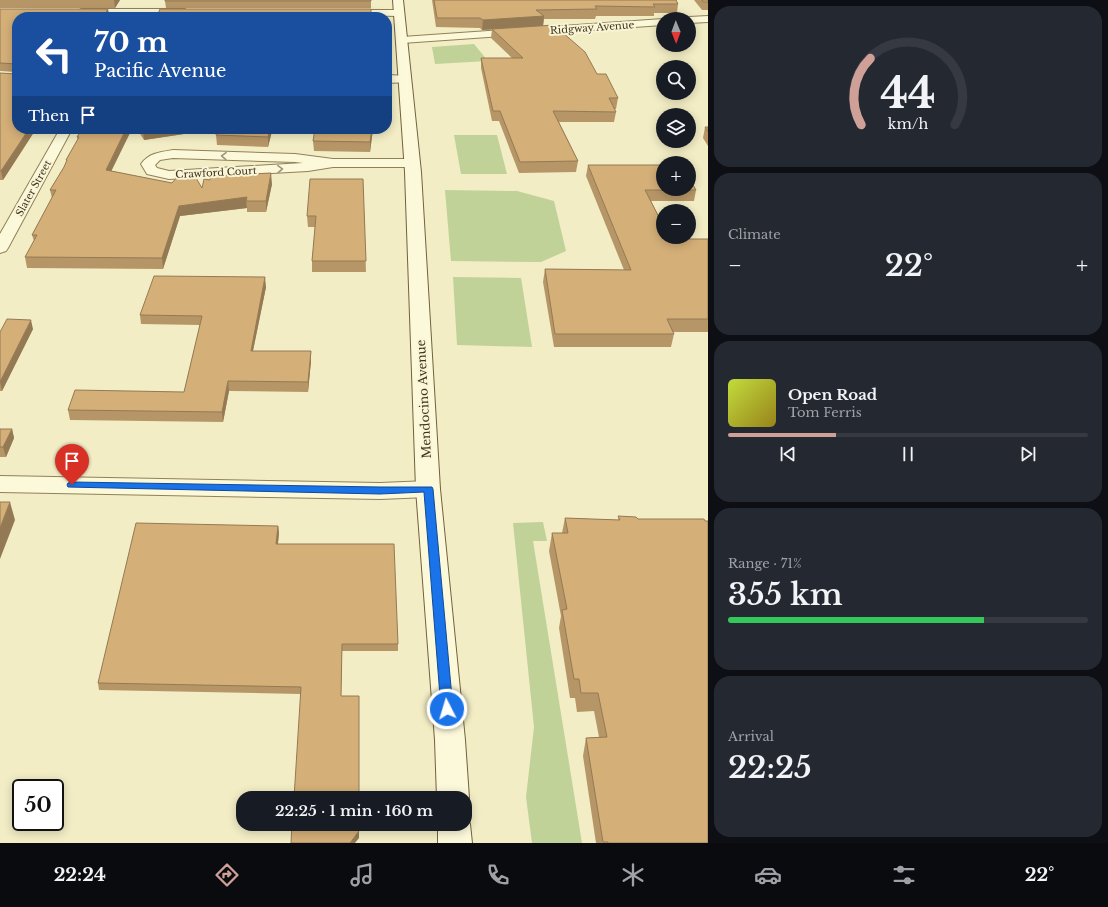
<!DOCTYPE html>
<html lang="en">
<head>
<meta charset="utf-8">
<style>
  :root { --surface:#171b24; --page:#242831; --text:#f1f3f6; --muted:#9ea1a6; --line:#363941; --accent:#cfa097 }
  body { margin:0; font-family:"Libre Baskerville",serif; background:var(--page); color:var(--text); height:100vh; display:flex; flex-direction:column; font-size:15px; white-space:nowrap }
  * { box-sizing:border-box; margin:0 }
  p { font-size:13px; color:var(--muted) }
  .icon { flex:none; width:22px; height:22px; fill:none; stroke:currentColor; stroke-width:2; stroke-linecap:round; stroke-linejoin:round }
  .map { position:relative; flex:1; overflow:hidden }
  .sheet { display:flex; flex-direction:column; gap:6px; padding:6px; background:#0d0f14; width:400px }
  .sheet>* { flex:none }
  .banner { position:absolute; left:12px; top:12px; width:380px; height:122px; border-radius:16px; box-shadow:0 2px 10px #0003; background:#1a4fa0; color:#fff; overflow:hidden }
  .needle { width:26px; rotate:179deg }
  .tools { position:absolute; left:656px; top:12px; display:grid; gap:8px }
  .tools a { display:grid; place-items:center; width:40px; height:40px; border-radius:50%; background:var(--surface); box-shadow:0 2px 10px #0003; font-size:20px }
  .speed { position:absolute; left:12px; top:779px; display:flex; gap:8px; font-size:20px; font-weight:700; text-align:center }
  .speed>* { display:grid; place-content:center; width:52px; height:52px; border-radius:50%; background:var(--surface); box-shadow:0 2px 10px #0003; line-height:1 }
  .speed .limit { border:2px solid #111; border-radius:6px; background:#fff; color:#111 }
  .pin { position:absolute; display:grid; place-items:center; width:34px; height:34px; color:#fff; margin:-41px -17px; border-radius:50% 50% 50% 0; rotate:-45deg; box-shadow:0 0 4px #0007 }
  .pin .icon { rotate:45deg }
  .me { position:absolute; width:44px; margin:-22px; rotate:355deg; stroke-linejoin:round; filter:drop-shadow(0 0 3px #0008) }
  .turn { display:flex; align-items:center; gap:14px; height:84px; padding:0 16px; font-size:18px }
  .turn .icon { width:52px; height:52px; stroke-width:2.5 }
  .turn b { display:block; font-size:28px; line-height:34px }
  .then { display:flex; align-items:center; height:38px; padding:0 16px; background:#0003; gap:8px; font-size:15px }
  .big { font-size:30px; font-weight:600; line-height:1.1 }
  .sheet .card { flex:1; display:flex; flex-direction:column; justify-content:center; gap:6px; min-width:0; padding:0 14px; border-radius:16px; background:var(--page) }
  .sheet .dial { align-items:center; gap:0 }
  .dial svg { height:104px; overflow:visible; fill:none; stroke:var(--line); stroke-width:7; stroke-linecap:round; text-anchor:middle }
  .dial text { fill:var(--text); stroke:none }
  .song { display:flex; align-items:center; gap:12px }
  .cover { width:48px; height:48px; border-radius:6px; background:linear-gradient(135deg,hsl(70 70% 55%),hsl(50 70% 35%)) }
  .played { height:4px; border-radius:2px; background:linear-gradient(90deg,var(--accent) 30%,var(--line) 30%) }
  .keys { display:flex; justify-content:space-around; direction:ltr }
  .heat { display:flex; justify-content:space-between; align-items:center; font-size:22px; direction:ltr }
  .charge { height:6px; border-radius:3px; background:linear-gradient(90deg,#34c759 71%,var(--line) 0) }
  .trip { position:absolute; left:236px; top:791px; width:236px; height:40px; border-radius:16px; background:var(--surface); box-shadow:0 2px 10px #0003; font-weight:600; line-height:40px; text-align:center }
  .tab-bar { display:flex; height:64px; justify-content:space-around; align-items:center; background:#090b0e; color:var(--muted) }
  .tab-bar .icon { width:28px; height:28px }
  .tab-bar .active { color:var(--accent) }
  .tab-bar b { font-size:18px; color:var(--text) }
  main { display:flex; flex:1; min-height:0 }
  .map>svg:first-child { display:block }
</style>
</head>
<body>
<main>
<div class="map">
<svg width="708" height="843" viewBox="0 0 708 843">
  <rect width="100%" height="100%" fill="#f2edc5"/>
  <path fill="#c0d298" d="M 474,44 L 488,61 L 435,64 L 432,47 Z
    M 454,135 L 497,135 L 507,174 L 461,174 Z
    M 445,190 L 517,191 L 554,201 L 566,251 L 541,262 L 451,261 Z
    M 453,277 L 521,278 L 532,347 L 457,345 Z
    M 543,522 L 547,541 L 533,541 L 582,843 L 532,843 L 526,797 L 534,727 L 513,523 Z"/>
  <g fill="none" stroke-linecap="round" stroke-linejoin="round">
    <g stroke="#908059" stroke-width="2">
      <path id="minor" d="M 81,9 L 185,9 L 190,12 L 185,15 L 77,14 L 76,12 Z
        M 343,10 L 399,10 L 404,13 L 399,16 L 339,15 L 338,13 Z
        M 708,16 L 708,22 L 689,23 L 689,19 L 685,19 L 689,17 Z
        M 663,19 L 663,25 L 402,43 L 397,40 L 402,37 Z
        M 60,129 L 72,129 L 8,248 L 6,251 L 0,253 L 0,234 Z
        M 173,150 L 295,154 L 333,159 L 411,159 L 416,160 L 418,163 L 416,166 L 411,167 L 333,167 L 308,171 L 169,179 L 147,174 L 141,164 C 149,153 160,152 173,150 ZM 173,158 L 295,162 L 303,163 L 169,171 L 157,168 L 155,165 L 160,160 Z"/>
    </g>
    <g stroke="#908059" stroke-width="2">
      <path id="tertiary" d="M 387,75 L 410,76 L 411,79 L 410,82 L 387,83 Z
        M 0,476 L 380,483 L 428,481 L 436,484 L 440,489 L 436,494 L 428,497 L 380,499 L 0,492 Z"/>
    </g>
    <g stroke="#72613c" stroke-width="2">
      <path id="secondary" d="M 393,0 L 403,0 L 421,172 L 440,489 L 465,740 L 469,798 L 465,807 L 465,798 L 437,798 L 435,740 L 416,489 L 405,172 Z
        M 465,813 L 470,824 L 472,843 L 438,843 L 438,824 L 465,824 Z"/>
    </g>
    <use href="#minor" fill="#fcf8da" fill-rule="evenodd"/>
    <use href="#tertiary" fill="#fcf8da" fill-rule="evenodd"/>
    <use href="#secondary" fill="#fcf8da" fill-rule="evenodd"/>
  </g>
  <path fill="#b69667" d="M 0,0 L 120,0 L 115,8 L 0,8 Z
    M 371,0 L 371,8 L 166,8 L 165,1 Z
    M 432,0 L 676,0 L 678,4 L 677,13 L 654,13 L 654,16 L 596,16 L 595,19 L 544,19 L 543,26 L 482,30 L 480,28 L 436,27 Z
    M 694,0 L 708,0 L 708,10 L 702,10 Z
    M 0,9 L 108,9 L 109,17 L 17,17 L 17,129 L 36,129 L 3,180 L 0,180 L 0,73 L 16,74 L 16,72 L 0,71 Z
    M 492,29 L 597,74 L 618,98 L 616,109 L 614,109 L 616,112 L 614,122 L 559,122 L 578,161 L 576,172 L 519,173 L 499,121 L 492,121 L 481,68 L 481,58 L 512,58 L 491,38 Z
    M 705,127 L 708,127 L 708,146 L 703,138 Z
    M 82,129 L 112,171 L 172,183 L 202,188 L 272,184 L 266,212 L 247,212 L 247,208 L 180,216 L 163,269 L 27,268 L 25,257 L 34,241 L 32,235 L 52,198 L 50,190 L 64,167 L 67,162 L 66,160 L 78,140 L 77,137 Z
    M 137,129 L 217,129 L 144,140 Z
    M 217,129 L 282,129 L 281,131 L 272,131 L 268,147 L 217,145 L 216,135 Z
    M 373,129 L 370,152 L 314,151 L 313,141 Z
    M 588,165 L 696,190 L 694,201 L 651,201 L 670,239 L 708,239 L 708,332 L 673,332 L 674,334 L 671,347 L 554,347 L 543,282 L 545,269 L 624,270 L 586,176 Z
    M 363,179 L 366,272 L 312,272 L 312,261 L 315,227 L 308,227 L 307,216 Z
    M 266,287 L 253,351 L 311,351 L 311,361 L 308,392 L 229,391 L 223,422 L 70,420 L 68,410 L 184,392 L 200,325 L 141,324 L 140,315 Z
    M 33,329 L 2,391 L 0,391 L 0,332 Z
    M 0,429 L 12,429 L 14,438 L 6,457 L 0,457 Z
    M 618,516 L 708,843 L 596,843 L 583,756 L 586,738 L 599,737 L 594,711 L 577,712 L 575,698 L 570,698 L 559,628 L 561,616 L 549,551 L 552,533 L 562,533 L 565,518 L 618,520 Z
    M 278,526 L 279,533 L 278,544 L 398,644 L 398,651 L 342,651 L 341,696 L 359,798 L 300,694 L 99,690 L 98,683 Z"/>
  <path fill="#947a54" d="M 114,0 L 120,0 L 115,8 Z
    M 108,9 L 109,17 L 105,17 L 105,14 Z
    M 544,16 L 543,26 L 482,30 L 483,20 Z
    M 29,129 L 36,129 L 3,180 L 1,171 Z
    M 126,129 L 132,129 L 107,180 L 106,170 Z
    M 149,129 L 217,129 L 144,140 L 143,130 Z
    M 270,129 L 272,129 L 272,131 L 268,147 L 268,137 Z
    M 372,129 L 373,129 L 370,152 L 370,142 Z
    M 271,173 L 272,184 L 266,212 L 266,201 Z
    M 247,197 L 246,201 L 247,208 L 180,216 L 163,269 L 162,258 L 179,206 Z
    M 265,277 L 266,287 L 251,360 L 251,351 Z
    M 31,320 L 33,329 L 2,391 L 0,382 Z
    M 311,351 L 311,361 L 308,392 L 308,382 Z
    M 228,381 L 229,391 L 223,422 L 222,412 Z
    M 12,429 L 14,438 L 6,457 L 3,447 Z
    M 10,502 L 15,520 L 0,559 L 0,528 Z
    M 278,526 L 279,533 L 277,551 L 276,544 Z
    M 359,831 L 359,838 L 355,843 L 350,843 Z"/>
  <path fill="#d4af78" stroke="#947a54" d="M 165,0 L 371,0 L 371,1 L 165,1 Z
    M 434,0 L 676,0 L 678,4 L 653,4 L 655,7 L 595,6 L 597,9 L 536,10 L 544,16 L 483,20 L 480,18 L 437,18 Z
    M 702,0 L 708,0 L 708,2 L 703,2 Z
    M 0,9 L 108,9 L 105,14 L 107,14 L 105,17 L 17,17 L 17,129 L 29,129 L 1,171 L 0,171 L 0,73 L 16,74 L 17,64 L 0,63 Z
    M 160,9 L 371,9 L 371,13 L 377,13 L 378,17 L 142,17 L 144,14 L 158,14 Z
    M 554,25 L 585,52 L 597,74 L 606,74 L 618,98 L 609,98 L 616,112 L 553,111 L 578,161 L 520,162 L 500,111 L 493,111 L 481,58 L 523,58 L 492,29 Z
    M 705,127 L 708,127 L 708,132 Z
    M 82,129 L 126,129 L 106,170 L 172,183 L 177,177 L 196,178 L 202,188 L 204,179 L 210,180 L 210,176 L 271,173 L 266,201 L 246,201 L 247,197 L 179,206 L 162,258 L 25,257 L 37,235 L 32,235 L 56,190 L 50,190 L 64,167 L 67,160 L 66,160 L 79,137 L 77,137 Z
    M 217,129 L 270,129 L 268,137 L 216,135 Z
    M 315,129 L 372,129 L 370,142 L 313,141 Z
    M 588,165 L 663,165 L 663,189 L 689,189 L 689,178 L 696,190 L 645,190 L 663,225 L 663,237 L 669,237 L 670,239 L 708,239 L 708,319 L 667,319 L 674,334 L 555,334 L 545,269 L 631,270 Z
    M 310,179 L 363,179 L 366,261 L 312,261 L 316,216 L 307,216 Z
    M 154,276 L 265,277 L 251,351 L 311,351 L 308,382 L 228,381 L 222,412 L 68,410 L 75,390 L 184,392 L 202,316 L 140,315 Z
    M 7,319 L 31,320 L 0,382 L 0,332 Z
    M 0,429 L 12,429 L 3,447 L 0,447 Z
    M 0,502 L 10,502 L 0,528 Z
    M 618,516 L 636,517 L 638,519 L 704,519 L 705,521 L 708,521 L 708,843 L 608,843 L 608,842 L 603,842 L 586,738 L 607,737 L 598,693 L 581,693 L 579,679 L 574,679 L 562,610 L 567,609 L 552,533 L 568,533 L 565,518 L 620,520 Z
    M 136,523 L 278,526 L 276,544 L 394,544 L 398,644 L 342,644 L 341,696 L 359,696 L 359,798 L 294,798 L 301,687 L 98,683 Z
    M 292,824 L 359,824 L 359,831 L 350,843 L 291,843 Z"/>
  <defs><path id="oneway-chevron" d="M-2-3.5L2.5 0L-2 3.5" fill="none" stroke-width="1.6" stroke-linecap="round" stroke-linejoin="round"/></defs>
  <g stroke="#9e967c">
    <use href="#oneway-chevron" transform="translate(224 156) rotate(-178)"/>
    <use href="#oneway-chevron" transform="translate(280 169) rotate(-3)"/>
  </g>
  <path fill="#1a73e8" stroke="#114b97" d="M 72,482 L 380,487 L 432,487 L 433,489 L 453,709 L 452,712 L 447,714 L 443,712 L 441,709 L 424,492 L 380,494 L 68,487 L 67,485 L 68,483 Z"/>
  <g text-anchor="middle" stroke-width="4" stroke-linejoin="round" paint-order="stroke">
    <g font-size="10" fill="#3f341e" stroke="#f9f5d6">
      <text transform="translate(592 27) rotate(-4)" y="4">Ridgway Avenue</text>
      <text transform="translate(216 172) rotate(-3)" y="4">Crawford Court</text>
      <text transform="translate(33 188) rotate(-61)" y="4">Slater Street</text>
    </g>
    <g font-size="12" fill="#3f341e" stroke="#f9f5d6">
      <text transform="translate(424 399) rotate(-93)" y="4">Mendocino Avenue</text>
    </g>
  </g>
</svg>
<div class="tools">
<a><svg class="needle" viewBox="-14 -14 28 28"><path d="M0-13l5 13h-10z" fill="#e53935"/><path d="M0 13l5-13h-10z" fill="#9ea1a6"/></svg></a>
<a><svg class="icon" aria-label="search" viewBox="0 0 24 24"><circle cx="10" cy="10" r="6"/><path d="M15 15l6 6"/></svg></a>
<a><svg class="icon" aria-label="layers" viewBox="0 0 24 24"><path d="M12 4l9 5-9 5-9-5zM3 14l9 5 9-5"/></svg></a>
<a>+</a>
<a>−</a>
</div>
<div class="speed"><div class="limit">50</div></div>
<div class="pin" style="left:72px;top:485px;background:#d93025"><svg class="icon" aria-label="arrive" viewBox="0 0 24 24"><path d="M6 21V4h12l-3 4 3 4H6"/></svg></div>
<svg class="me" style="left:447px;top:709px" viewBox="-20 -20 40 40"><circle r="17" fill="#1a73e8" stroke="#fff" stroke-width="3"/><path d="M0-11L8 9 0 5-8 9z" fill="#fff"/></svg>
<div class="trip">22:25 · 1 min · 160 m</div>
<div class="banner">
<div class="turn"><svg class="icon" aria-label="left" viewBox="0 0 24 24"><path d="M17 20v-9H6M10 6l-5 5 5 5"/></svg><div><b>70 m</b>Pacific Avenue</div></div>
<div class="then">Then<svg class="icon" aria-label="arrive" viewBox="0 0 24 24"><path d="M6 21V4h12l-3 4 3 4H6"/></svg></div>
</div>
</div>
<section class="sheet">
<div class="card dial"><svg viewBox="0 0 100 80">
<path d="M14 69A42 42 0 1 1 86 69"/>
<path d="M14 69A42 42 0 0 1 21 18" stroke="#cfa097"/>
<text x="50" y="56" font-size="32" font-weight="700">44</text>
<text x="50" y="72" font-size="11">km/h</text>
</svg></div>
<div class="card"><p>Climate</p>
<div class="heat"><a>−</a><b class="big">22°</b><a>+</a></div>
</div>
<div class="card">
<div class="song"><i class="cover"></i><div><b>Open Road</b><p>Tom Ferris</p></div></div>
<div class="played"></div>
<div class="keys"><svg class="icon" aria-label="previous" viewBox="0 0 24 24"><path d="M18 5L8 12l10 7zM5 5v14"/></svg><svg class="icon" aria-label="pause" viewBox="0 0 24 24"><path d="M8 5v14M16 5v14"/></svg><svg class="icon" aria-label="next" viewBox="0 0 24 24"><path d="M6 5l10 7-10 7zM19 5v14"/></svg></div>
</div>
<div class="card"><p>Range · 71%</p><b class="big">355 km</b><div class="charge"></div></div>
<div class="card"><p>Arrival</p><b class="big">22:25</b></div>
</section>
</main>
<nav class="tab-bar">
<b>22:24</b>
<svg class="icon active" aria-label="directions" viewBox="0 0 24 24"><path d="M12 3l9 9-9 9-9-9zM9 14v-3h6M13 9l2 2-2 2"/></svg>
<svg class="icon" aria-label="music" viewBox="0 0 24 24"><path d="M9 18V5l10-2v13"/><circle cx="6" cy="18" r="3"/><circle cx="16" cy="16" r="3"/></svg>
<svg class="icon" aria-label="phone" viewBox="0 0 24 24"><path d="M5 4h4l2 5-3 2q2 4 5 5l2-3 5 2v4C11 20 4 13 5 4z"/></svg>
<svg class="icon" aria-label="climate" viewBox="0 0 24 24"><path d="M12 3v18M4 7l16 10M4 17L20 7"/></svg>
<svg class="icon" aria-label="car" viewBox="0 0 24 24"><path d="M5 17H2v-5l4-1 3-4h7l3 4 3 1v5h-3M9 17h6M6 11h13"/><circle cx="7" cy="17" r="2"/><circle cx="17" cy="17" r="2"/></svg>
<svg class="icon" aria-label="filters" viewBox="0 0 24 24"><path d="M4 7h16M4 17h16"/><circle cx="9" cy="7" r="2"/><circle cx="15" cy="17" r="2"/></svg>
<b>22°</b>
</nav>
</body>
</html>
